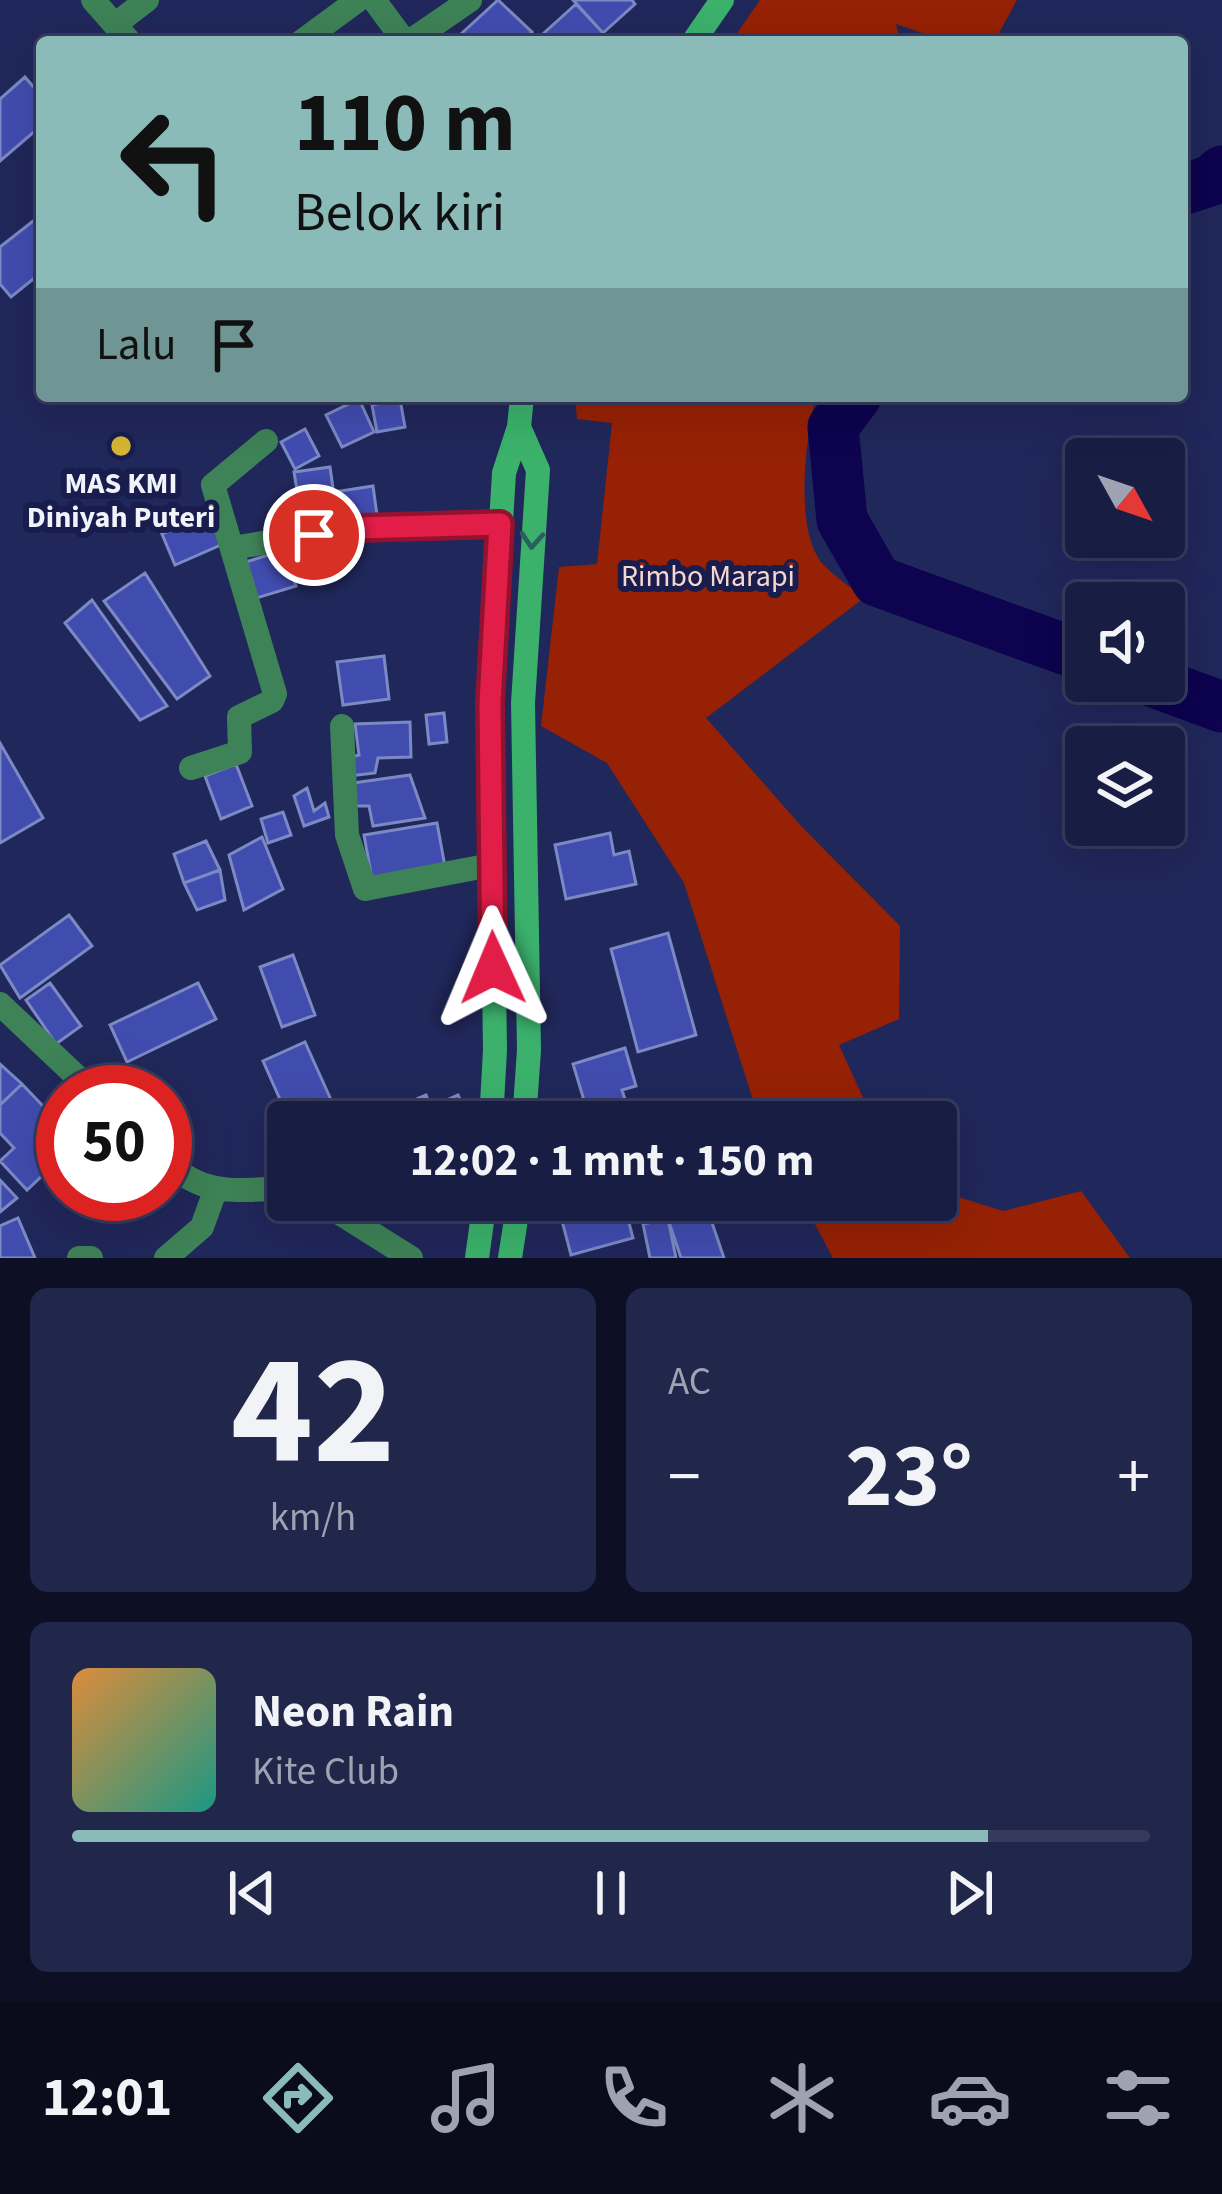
<!DOCTYPE html>
<html lang="id">
<head>
<meta charset="utf-8">
<style>
  :root { --surface:#181d44; --page:#21264b; --text:#f1f3f6; --muted:#9fa2b2; --line:#363b5d; --accent:#8bbbb9 }
  body { margin:0; font-family:"Source Sans 3",sans-serif; background:var(--page); color:var(--text); height:100vh; display:flex; flex-direction:column; font-size:45px; white-space:nowrap }
  * { box-sizing:border-box; margin:0 }
  p { font-size:39px; color:var(--muted) }
  .icon { flex:none; width:66px; height:66px; fill:none; stroke:currentColor; stroke-width:2; stroke-linecap:round; stroke-linejoin:round }
  .map { position:relative; height:1258px; overflow:hidden }
  .drawer { display:flex; flex-direction:column; gap:30px; padding:30px; background:#0d1025; flex:1 }
  .drawer>* { flex:none }
  .hud { position:absolute; left:36px; top:36px; width:1152px; height:366px; border-radius:12px; box-shadow:0 12px 48px #0002,0 0 0 3px var(--line); background:#8bbbb9; color:#111; overflow:hidden }
  .needle { width:78px; rotate:130deg }
  .tools { position:absolute; left:1065px; top:438px; display:grid; gap:24px }
  .tools a { display:grid; place-items:center; width:120px; height:120px; border-radius:12px; background:var(--surface); box-shadow:0 12px 48px #0002,0 0 0 3px var(--line); font-size:60px }
  .speed { position:absolute; left:36px; top:1065px; display:flex; gap:24px; font-size:60px; font-weight:700; text-align:center }
  .speed>* { display:grid; place-content:center; width:156px; height:156px; border-radius:50%; background:var(--surface); box-shadow:0 12px 48px #0002,0 0 0 3px var(--line); line-height:1 }
  .speed .limit { border:18px solid #d22; background:#fff; color:#111 }
  .pin { position:absolute; display:grid; place-items:center; width:102px; height:102px; color:#fff; margin:-51px; border:6px solid #fff; border-radius:50%; box-shadow:0 3px 12px #0007 }
  .me { position:absolute; width:132px; margin:-66px; rotate:359deg; stroke-linejoin:round; filter:drop-shadow(0 0 9px #0008) }
  .turn { display:flex; align-items:center; gap:42px; height:252px; padding:0 60px; font-size:54px }
  .turn .icon { width:156px; height:156px; stroke-width:2.5 }
  .turn b { display:block; font-size:84px; line-height:102px }
  .then { display:flex; align-items:center; height:114px; padding:0 60px; background:#0003; gap:24px; font-size:45px }
  .big { font-size:90px; font-weight:700; line-height:1.1 }
  .drawer .card { flex:1; display:flex; flex-direction:column; justify-content:center; gap:18px; min-width:0; padding:0 42px; border-radius:18px; background:var(--page) }
  .drawer .dial { align-items:center; gap:0 }
  .dial b { font-size:156px; line-height:1 }
  .song { display:flex; align-items:center; gap:36px }
  .cover { width:144px; height:144px; border-radius:18px; background:linear-gradient(135deg,hsl(30 70% 55%),hsl(170 70% 35%)) }
  .played { height:12px; border-radius:6px; background:linear-gradient(90deg,var(--accent) 85%,var(--line) 85%) }
  .keys { display:flex; justify-content:space-around; direction:ltr }
  .heat { display:flex; justify-content:space-between; align-items:center; font-size:66px; direction:ltr }
  .drawer .tiles { flex:1; display:grid; gap:30px; grid-template-columns:1fr 1fr }
  .card:last-child { grid-column:span 2 }
  .trip { position:absolute; left:267px; top:1101px; width:690px; height:120px; border-radius:12px; background:var(--surface); box-shadow:0 12px 48px #0002,0 0 0 3px var(--line); font-weight:700; line-height:120px; text-align:center }
  .dock { display:flex; height:192px; justify-content:space-around; align-items:center; background:#0a0c1b; color:var(--muted) }
  .dock .icon { width:84px; height:84px }
  .dock .active { color:var(--accent) }
  .dock b { font-size:54px; color:var(--text) }
  .map>svg:first-child { display:block }
</style>
</head>
<body>
<div class="map">
<svg width="1222" height="1258" viewBox="0 0 1222 1258">
  <rect width="100%" height="100%" fill="#20275a"/>
  <path fill="#962104" d="M 760,0 L 1017,0 L 994,42 L 949,42 L 896,24 L 900,42 L 731,42 Z
    M 575,396 L 816,396 C 806,436 794,527 821,562 C 832,575 851,587 864,598 L 706,718 L 802,827 L 900,926 L 899,1019 L 839,1045 L 865,1102 L 880,1122 L 760,1122 L 684,883 L 607,763 L 541,726 L 559,567 L 597,564 L 612,423 L 577,419 Z
    M 936,1190 L 1003,1211 L 1081,1191 L 1130,1258 L 833,1258 L 802,1200 L 936,1200 Z"/>
  <g fill="none" stroke-linecap="round" stroke-linejoin="round">
    <path stroke="#0d034f" stroke-width="51" d="M 1182,190 L 1212,180 L 1222,171
      M 856,396 L 833,427 L 842,520 L 877,581 L 1086,657
      M 1151,681 L 1222,707"/>
  </g>
  <path fill="#414caf" stroke="#7b89c4" stroke-width="3" d="M 498,0 L 532,32 L 521,42 L 470,42 L 462,33 Z
    M 573,0 L 632,0 L 635,4 L 603,33 Z
    M 576,4 L 603,33 L 593,42 L 534,42 Z
    M 25,77 L 42,97 L 42,125 L 0,161 L 0,99 Z
    M 42,214 L 42,272 L 11,297 L 0,284 L 0,247 Z
    M 359,399 L 374,432 L 342,447 L 326,415 Z
    M 400,399 L 405,427 L 377,432 L 372,405 Z
    M 305,429 L 319,456 L 295,469 L 281,442 Z
    M 330,467 L 337,516 L 302,521 L 294,472 Z
    M 373,486 L 377,515 L 338,521 L 334,492 Z
    M 210,513 L 223,544 L 175,565 L 162,534 Z
    M 285,550 L 296,586 L 250,600 L 239,564 Z
    M 145,573 L 210,676 L 177,699 L 104,601 Z
    M 92,600 L 167,706 L 140,720 L 65,623 Z
    M 384,656 L 389,699 L 343,705 L 337,662 Z
    M 444,713 L 447,742 L 429,744 L 426,715 Z
    M 410,722 L 411,757 L 378,758 L 375,773 L 349,776 L 350,757 L 359,755 L 355,724 Z
    M 0,743 L 43,818 L 0,843 Z
    M 236,764 L 252,806 L 221,819 L 205,776 Z
    M 410,775 L 425,818 L 373,826 L 369,806 L 356,806 L 353,783 Z
    M 307,788 L 314,811 L 325,803 L 329,817 L 304,826 L 294,796 Z
    M 283,812 L 291,835 L 268,843 L 261,819 Z
    M 437,823 L 446,872 L 373,885 L 364,835 Z
    M 610,833 L 614,855 L 629,851 L 636,884 L 566,899 L 555,845 Z
    M 262,837 L 283,889 L 244,910 L 229,855 Z
    M 206,841 L 220,870 L 184,883 L 174,854 Z
    M 220,870 L 225,900 L 197,910 L 184,883 Z
    M 69,915 L 92,946 L 20,998 L 0,965 Z
    M 668,933 L 696,1035 L 638,1052 L 611,949 Z
    M 293,955 L 315,1015 L 282,1027 L 260,967 Z
    M 50,983 L 81,1026 L 56,1044 L 26,1000 Z
    M 198,983 L 216,1019 L 127,1062 L 110,1025 Z
    M 305,1042 L 341,1122 L 290,1122 L 263,1061 Z
    M 625,1048 L 636,1086 L 622,1090 L 627,1106 L 589,1117 L 573,1064 Z
    M 0,1064 L 22,1084 L 0,1105 Z
    M 22,1084 L 63,1127 L 63,1156 L 27,1190 L 0,1161 L 14,1148 L 0,1133 L 0,1105 Z
    M 426,1095 L 431,1107 L 458,1095 L 467,1115 L 450,1122 L 378,1122 L 376,1116 Z
    M 0,1180 L 17,1198 L 0,1212 Z
    M 623,1200 L 633,1238 L 571,1255 L 561,1217 Z
    M 706,1205 L 724,1258 L 681,1258 L 668,1219 Z
    M 18,1218 L 35,1258 L 0,1258 L 0,1226 Z
    M 668,1219 L 676,1258 L 650,1258 L 643,1224 Z"/>
  <g fill="none" stroke-linecap="round" stroke-linejoin="round">
    <path stroke="#3e8257" stroke-width="24" d="M 93,0 L 130,42
      M 374,0 L 405,42
      M 117,23 L 147,0
      M 301,42 L 358,0
      M 409,42 L 470,0
      M 232,548 L 356,528 L 500,524
      M 342,726 L 347,835 L 365,889 L 491,865
      M 191,768 L 240,752 L 239,717 L 272,701 L 275,694 L 213,485 L 266,441
      M 0,1004 L 93,1092
      M 165,1161 C 207,1198 235,1190 288,1188
      M 319,1200 L 411,1258
      M 79,1258 L 91,1258
      M 166,1258 L 202,1227 L 215,1191"/>
    <path stroke="#3bb16c" stroke-width="24" d="M 693,42 L 722,0
      M 519,427 L 538,470 L 523,703 L 529,1050 L 524,1122
      M 491,1122 L 495,1050 L 490,703 L 504,473 L 519,427 L 522,396
      M 477,1258 L 485,1200
      M 510,1258 L 519,1200"/>
  </g>
  <defs><path id="oneway-chevron" d="M-2-3.5L2.5 0L-2 3.5" fill="none" stroke-width="1.6" stroke-linecap="round" stroke-linejoin="round" transform="scale(3)"/></defs>
  <use stroke="#28605c" href="#oneway-chevron" transform="translate(532 540) rotate(94)"/>
  <g fill="none" stroke-linecap="round" stroke-linejoin="round">
    <g stroke="#92132f" stroke-width="30">
      <path id="route" d="M 314,535 L 356,528 L 500,524 L 490,703 L 493,968"/>
    </g>
    <use href="#route" stroke="#e11d48" stroke-width="21"/>
  </g>
  <circle fill="#d6b534" stroke="#181d4e" stroke-width="4.5" cx="121" cy="446" r="12"/>
  <g text-anchor="middle" stroke-width="12" stroke-linejoin="round" paint-order="stroke">
    <g font-size="30" font-weight="bold" fill="#f1f3fa" stroke="#181d4e">
      <text x="121" y="493">MAS KMI<tspan x="121" dy="34">Diniyah Puteri</tspan></text>
    </g>
    <g font-size="30" fill="#f6d7cf" stroke="#181d4e">
      <text x="708" y="586">Rimbo Marapi</text>
    </g>
  </g>
</svg>
<div class="tools">
<a><svg class="needle" viewBox="-14 -14 28 28"><path d="M0-13l5 13h-10z" fill="#e53935"/><path d="M0 13l5-13h-10z" fill="#9fa2b2"/></svg></a>
<a><svg class="icon" aria-label="sound" viewBox="0 0 24 24"><path d="M4 9h4l5-4v14l-5-4H4zM17 9q2 3 0 6"/></svg></a>
<a><svg class="icon" aria-label="layers" viewBox="0 0 24 24"><path d="M12 4l9 5-9 5-9-5zM3 14l9 5 9-5"/></svg></a>
</div>
<div class="speed"><div class="limit">50</div></div>
<div class="pin" style="left:314px;top:535px;background:#d93025"><svg class="icon" aria-label="arrive" viewBox="0 0 24 24"><path d="M6 21V4h12l-3 4 3 4H6"/></svg></div>
<svg class="me" style="left:493px;top:968px" viewBox="-20 -20 40 40"><path d="M0-17L14 15 0 8-14 15z" fill="#e11d48" stroke="#fff" stroke-width="4"/></svg>
<div class="trip">12:02 · 1 mnt · 150 m</div>
<div class="hud">
<div class="turn"><svg class="icon" aria-label="left" viewBox="0 0 24 24"><path d="M17 20v-9H6M10 6l-5 5 5 5"/></svg><div><b>110 m</b>Belok kiri</div></div>
<div class="then">Lalu<svg class="icon" aria-label="arrive" viewBox="0 0 24 24"><path d="M6 21V4h12l-3 4 3 4H6"/></svg></div>
</div>
</div>
<section class="drawer">
<div class="tiles">
<div class="card dial"><b>42</b><p>km/h</p></div>
<div class="card"><p>AC</p>
<div class="heat"><a>−</a><b class="big">23°</b><a>+</a></div>
</div>
<div class="card">
<div class="song"><i class="cover"></i><div><b>Neon Rain</b><p>Kite Club</p></div></div>
<div class="played"></div>
<div class="keys"><svg class="icon" aria-label="previous" viewBox="0 0 24 24"><path d="M18 5L8 12l10 7zM5 5v14"/></svg><svg class="icon" aria-label="pause" viewBox="0 0 24 24"><path d="M8 5v14M16 5v14"/></svg><svg class="icon" aria-label="next" viewBox="0 0 24 24"><path d="M6 5l10 7-10 7zM19 5v14"/></svg></div>
</div>
</div>
</section>
<nav class="dock">
<b>12:01</b>
<svg class="icon active" aria-label="directions" viewBox="0 0 24 24"><path d="M12 3l9 9-9 9-9-9zM9 14v-3h6M13 9l2 2-2 2"/></svg>
<svg class="icon" aria-label="music" viewBox="0 0 24 24"><path d="M9 18V5l10-2v13"/><circle cx="6" cy="18" r="3"/><circle cx="16" cy="16" r="3"/></svg>
<svg class="icon" aria-label="phone" viewBox="0 0 24 24"><path d="M5 4h4l2 5-3 2q2 4 5 5l2-3 5 2v4C11 20 4 13 5 4z"/></svg>
<svg class="icon" aria-label="climate" viewBox="0 0 24 24"><path d="M12 3v18M4 7l16 10M4 17L20 7"/></svg>
<svg class="icon" aria-label="car" viewBox="0 0 24 24"><path d="M5 17H2v-5l4-1 3-4h7l3 4 3 1v5h-3M9 17h6M6 11h13"/><circle cx="7" cy="17" r="2"/><circle cx="17" cy="17" r="2"/></svg>
<svg class="icon" aria-label="filters" viewBox="0 0 24 24"><path d="M4 7h16M4 17h16"/><circle cx="9" cy="7" r="2"/><circle cx="15" cy="17" r="2"/></svg>
</nav>
</body>
</html>
